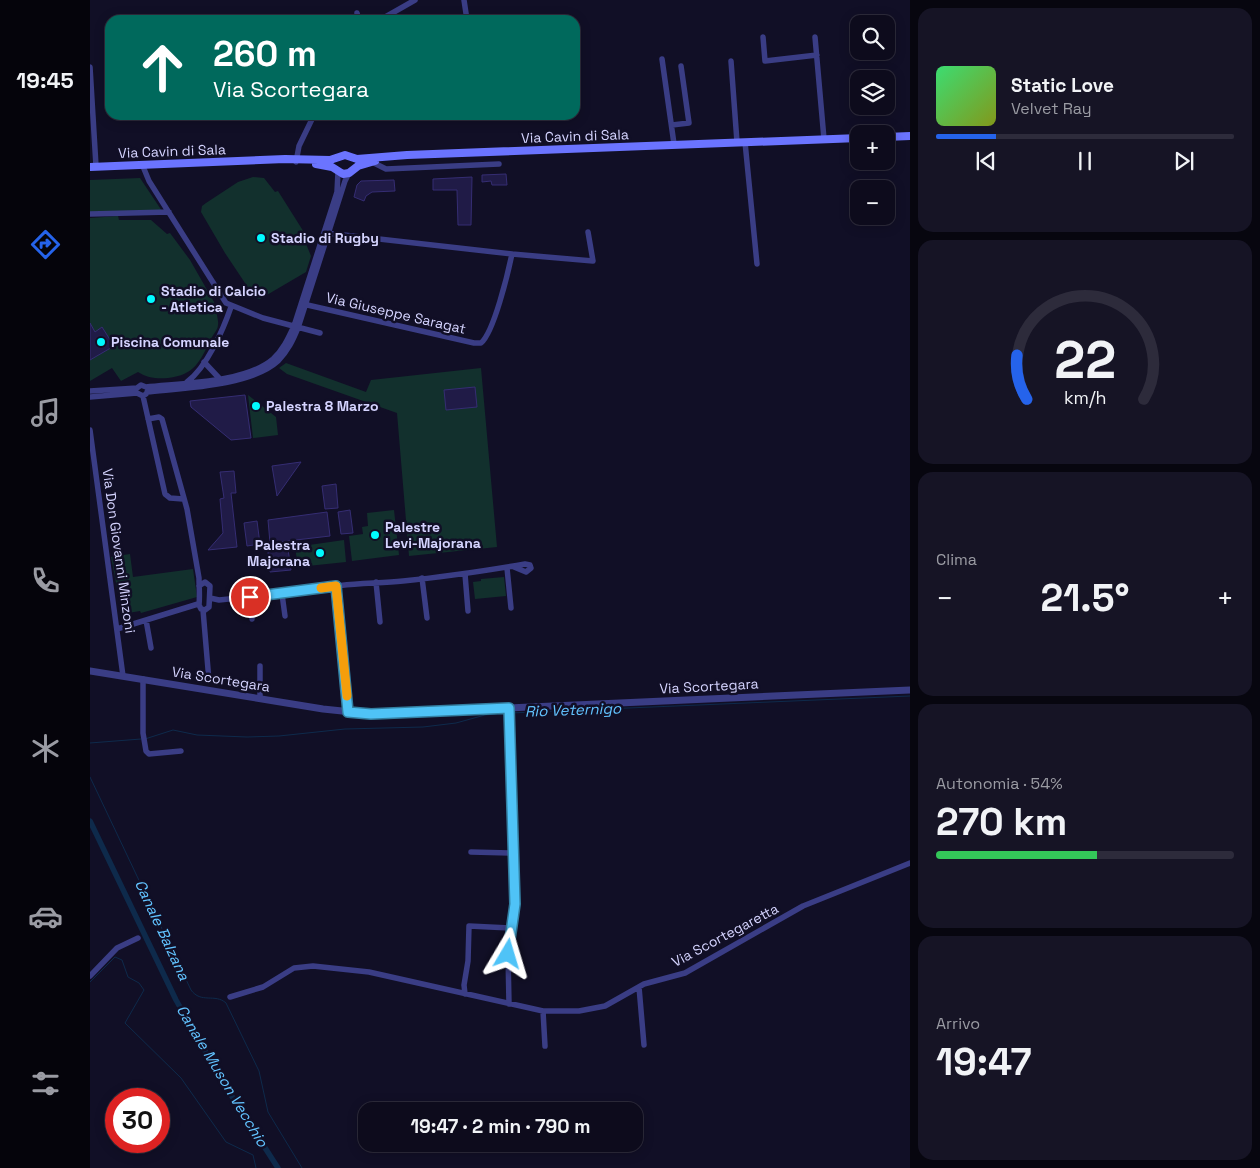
<!DOCTYPE html>
<html lang="it">
<head>
<meta charset="utf-8">
<style>
  :root { --surface:#0d0b1c; --page:#161425; --text:#f1f3f6; --muted:#9a9ba3; --line:#2d2b3b; --accent:#2563eb }
  body { margin:0; font-family:"Space Grotesk",sans-serif; background:var(--page); color:var(--text); height:100vh; display:flex; flex-direction:column; font-size:19px; white-space:nowrap }
  * { box-sizing:border-box; margin:0 }
  p { font-size:16px; color:var(--muted) }
  .icon { flex:none; width:28px; height:28px; fill:none; stroke:currentColor; stroke-width:2; stroke-linecap:round; stroke-linejoin:round }
  .map { position:relative; flex:1; overflow:hidden }
  .side { display:flex; flex-direction:column; gap:8px; padding:8px; background:#07060f; width:350px }
  .side>* { flex:none }
  .guide { position:absolute; left:15px; top:15px; width:475px; height:105px; border-radius:15px; box-shadow:0 2px 12px #0003,0 0 0 1px var(--line); background:#00695c; color:#fff; overflow:hidden }
  .fabs { position:absolute; left:760px; top:15px; display:grid; gap:10px }
  .fabs a { display:grid; place-items:center; width:45px; height:45px; border-radius:10px; background:var(--surface); box-shadow:0 2px 12px #0003,0 0 0 1px var(--line); font-size:25px }
  .speed { position:absolute; left:15px; top:1088px; display:flex; gap:10px; font-size:25px; font-weight:700; text-align:center }
  .speed>* { display:grid; place-content:center; width:65px; height:65px; border-radius:50%; background:var(--surface); box-shadow:0 2px 12px #0003,0 0 0 1px var(--line); line-height:1 }
  .speed .limit { border:8px solid #d22; background:#fff; color:#111 }
  .pin { position:absolute; display:grid; place-items:center; width:42px; height:42px; color:#fff; margin:-21px; border:2px solid #fff; border-radius:50%; box-shadow:0 1px 5px #0007 }
  .me { position:absolute; width:55px; margin:-28px; rotate:7deg; stroke-linejoin:round; filter:drop-shadow(0 0 4px #0008) }
  .turn { display:flex; align-items:center; gap:18px; height:105px; padding:0 25px; font-size:22px }
  .turn .icon { width:65px; height:65px; stroke-width:2.5 }
  .turn b { display:block; font-size:35px; line-height:42px }
  .big { font-size:38px; font-weight:700; line-height:1.1 }
  .side .widget { flex:1; display:flex; flex-direction:column; justify-content:center; gap:8px; min-width:0; padding:0 18px; border-radius:15px; background:var(--page) }
  .side .dial { align-items:center; gap:0 }
  .dial svg { height:130px; overflow:visible; fill:none; stroke:var(--line); stroke-width:7; stroke-linecap:round; text-anchor:middle }
  .dial text { fill:var(--text); stroke:none }
  .song { display:flex; align-items:center; gap:15px }
  .cover { width:60px; height:60px; border-radius:8px; background:linear-gradient(135deg,hsl(140 70% 55%),hsl(70 70% 35%)) }
  .played { height:5px; border-radius:2px; background:linear-gradient(90deg,var(--accent) 20%,var(--line) 20%) }
  .keys { display:flex; justify-content:space-around; direction:ltr }
  .heat { display:flex; justify-content:space-between; align-items:center; font-size:28px; direction:ltr }
  .charge { height:8px; border-radius:4px; background:linear-gradient(90deg,#34c759 54%,var(--line) 0) }
  .trip { position:absolute; left:268px; top:1102px; width:285px; height:50px; border-radius:15px; background:var(--surface); box-shadow:0 2px 12px #0003,0 0 0 1px var(--line); font-weight:700; line-height:50px; text-align:center }
  main { display:flex; flex:1; min-height:0 }
  .dock { display:flex; flex-direction:column; width:90px; justify-content:space-around; align-items:center; background:#05040b; color:var(--muted) }
  .dock .icon { width:35px; height:35px }
  .dock .on { color:var(--accent) }
  .dock b { font-size:22px; color:var(--text) }
  .map>svg:first-child { display:block }
</style>
</head>
<body>
<main>
<nav class="dock">
<b>19:45</b>
<svg class="icon on" aria-label="directions" viewBox="0 0 24 24"><path d="M12 3l9 9-9 9-9-9zM9 14v-3h6M13 9l2 2-2 2"/></svg>
<svg class="icon" aria-label="music" viewBox="0 0 24 24"><path d="M9 18V5l10-2v13"/><circle cx="6" cy="18" r="3"/><circle cx="16" cy="16" r="3"/></svg>
<svg class="icon" aria-label="phone" viewBox="0 0 24 24"><path d="M5 4h4l2 5-3 2q2 4 5 5l2-3 5 2v4C11 20 4 13 5 4z"/></svg>
<svg class="icon" aria-label="climate" viewBox="0 0 24 24"><path d="M12 3v18M4 7l16 10M4 17L20 7"/></svg>
<svg class="icon" aria-label="car" viewBox="0 0 24 24"><path d="M5 17H2v-5l4-1 3-4h7l3 4 3 1v5h-3M9 17h6M6 11h13"/><circle cx="7" cy="17" r="2"/><circle cx="17" cy="17" r="2"/></svg>
<svg class="icon" aria-label="filters" viewBox="0 0 24 24"><path d="M4 7h16M4 17h16"/><circle cx="9" cy="7" r="2"/><circle cx="15" cy="17" r="2"/></svg>
</nav>
<div class="map">
<svg width="820" height="1168" viewBox="0 0 820 1168">
  <rect width="100%" height="100%" fill="#110f26"/>
  <path fill="#12302d" d="M 163,177 L 174,178 L 185,192 L 188,191 L 217,237 L 214,239 L 221,256 L 216,272 L 170,299 L 165,298 L 135,253 L 111,212 L 112,206 L 116,203 L 148,182 Z
    M 50,178 L 72,211 L 0,214 L 0,180 Z
    M 28,216 L 29,220 L 61,220 L 77,234 L 80,233 L 100,260 L 124,302 C 125,308 129,320 128,325 C 128,330 123,334 121,339 C 110,361 105,375 78,378 C 67,379 57,378 48,372 L 31,381 L 22,368 L 0,381 L 0,218 Z
    M 196,363 L 276,392 L 281,380 L 391,368 L 407,547 L 319,556 L 307,413 L 197,374 L 189,368 Z
    M 158,395 L 186,417 L 188,435 L 163,438 Z
    M 304,510 L 309,555 L 262,561 L 259,536 L 273,534 L 272,527 L 278,526 L 277,513 Z
    M 254,540 L 256,562 L 208,567 L 205,547 Z
    M 40,554 L 43,577 L 103,569 L 107,597 L 51,613 L 50,611 L 32,614 L 21,557 Z
    M 414,577 L 416,596 L 385,599 L 383,582 L 391,581 L 391,579 Z"/>
  <g fill="none" stroke-linecap="round" stroke-linejoin="round">
    <path stroke="#0e2a4b" stroke-width="1" d="M 421,713 L 820,696
      M 55,739 L 83,730 L 107,735 L 157,737 L 189,736 L 255,729 L 333,727 L 366,723 L 395,715 L 417,713
      M 0,743 L 51,739
      M 0,777 L 101,990 C 111,1004 125,993 136,1003 L 169,1071 L 178,1112 L 212,1168
      M 0,982 L 25,957 L 32,960 L 38,977 L 49,983 L 54,990 L 35,1023 L 91,1078 L 136,1142 L 163,1155 L 166,1168"/>
    <path stroke="#0e2a4b" stroke-width="5.5" d="M 0,821 L 86,1000 L 134,1084 L 188,1168"/>
  </g>
  <path fill="#201b47" stroke="#352d73" d="M 416,174 L 417,185 L 402,185 L 401,181 L 392,182 L 392,175 Z
    M 382,177 L 381,225 L 368,225 L 367,190 L 343,190 L 343,179 Z
    M 304,180 L 305,191 L 282,192 L 276,196 L 274,201 L 264,197 L 267,185 L 271,181 Z
    M 0,323 L 5,332 L 12,327 L 24,346 L 0,360 Z
    M 385,387 L 387,407 L 356,410 L 354,390 Z
    M 155,395 L 161,438 L 141,440 L 101,407 L 100,401 Z
    M 211,462 L 187,496 L 182,466 Z
    M 144,471 L 146,493 L 141,493 L 147,547 L 118,550 L 133,533 L 130,499 L 134,498 L 130,472 Z
    M 246,484 L 248,508 L 235,509 L 232,486 Z
    M 260,510 L 263,533 L 251,534 L 248,512 Z
    M 237,512 L 240,536 L 180,543 L 178,520 Z
    M 167,521 L 170,544 L 157,546 L 154,523 Z
    M 198,549 L 201,570 L 180,572 L 178,552 Z"/>
  <g fill="none" stroke-linecap="round" stroke-linejoin="round">
    <path stroke="#3a3d85" stroke-width="5.5" d="M 374,0 L 377,20
      M 267,13 L 269,20
      M 290,20 L 325,0
      M 673,37 L 675,61 L 727,55
      M 725,37 L 734,139
      M 572,59 L 584,144
      M 641,61 L 647,142
      M 0,67 L 6,166
      M 582,125 L 599,123 L 591,66
      M 655,142 L 667,264
      M 206,162 L 209,146 L 224,115
      M 282,162 L 296,169 L 409,164
      M 52,164 L 59,181 L 136,303 L 173,318 L 230,333
      M 0,214 L 79,212
      M 236,233 L 422,254 L 503,261 L 498,232
      M 213,304 L 384,343 L 391,343 C 404,332 418,273 422,254
      M 114,362 L 129,378
      M 97,382 C 117,367 133,330 141,307
      M 0,391 L 47,388 L 51,385 L 56,387 C 92,383 155,383 183,359 C 193,350 198,339 204,326 L 247,192 L 248,172
      M 57,392 C 93,388 161,386 188,361 C 198,351 203,340 208,328 L 255,181 L 259,173
      M 53,396 L 75,494 L 80,498 L 93,499
      M 0,397 L 47,393 L 53,396 L 56,394
      M 58,419 L 69,417 L 72,419 L 97,509 L 109,578 C 109,587 110,596 109,605 L 111,609 L 115,610 L 119,607 L 120,586 L 115,582 L 109,586
      M 0,430 L 33,676
      M 417,568 L 421,608
      M 375,574 L 378,611
      M 332,578 L 337,618
      M 286,582 L 290,622
      M 246,587 L 258,712
      M 192,594 L 195,616
      M 160,597 L 162,619
      M 120,598 L 129,600 L 218,591 C 249,583 282,584 313,581 C 354,577 394,571 435,564 L 440,565 L 441,568 L 436,572 L 424,567
      M 113,610 L 119,681
      M 56,620 L 61,648
      M 27,629 L 108,604
      M 170,666 L 170,699
      M 53,679 L 53,733 L 56,751 L 59,754 L 91,751
      M 381,852 L 424,853
      M 0,976 L 27,948 L 48,938
      M 549,987 L 554,1045
      M 375,994 L 374,985 L 378,961 L 379,926 L 421,928
      M 140,997 L 173,987 L 204,968 L 223,966 L 279,972 L 453,1011 L 489,1011 L 515,1006 L 554,984 L 595,973 L 713,906 L 820,863
      M 419,1004 L 418,954 L 425,904 L 419,708
      M 453,1011 L 455,1046"/>
    <path stroke="#3a3d85" stroke-width="7" d="M 0,671 L 233,709 L 281,714 L 820,690"/>
    <path stroke="#6b74ff" stroke-width="8" d="M 796,137 L 820,136
      M 226,164 L 242,167 L 253,174 L 259,173 L 268,166 L 285,161
      M 0,167 L 195,159 L 240,160 L 255,155 L 267,159 L 317,155 L 769,138"/>
  </g>
  <g fill="none" stroke-linecap="round" stroke-linejoin="round">
    <g stroke="#337fa1" stroke-width="12">
      <path id="route" d="M 160,597 L 246,586 L 258,712 L 281,714 L 419,708 L 425,904 L 418,954"/>
    </g>
    <use href="#route" stroke="#4fc3f7" stroke-width="9"/>
    <path stroke="#f59e0b" stroke-width="9" d="M 231,588 L 246,586 L 257,696"/>
  </g>
  <g fill="#00fbff" stroke="#110f26" stroke-width="2">
    <circle cx="171" cy="238" r="5"/>
    <circle cx="61" cy="299" r="5"/>
    <circle cx="11" cy="342" r="5"/>
    <circle cx="166" cy="406" r="5"/>
    <circle cx="285" cy="535" r="5"/>
    <circle cx="230" cy="553" r="5"/>
  </g>
  <g text-anchor="middle" stroke-width="5" stroke-linejoin="round" paint-order="stroke">
    <g font-size="14" fill="#d5d4ff" stroke="#110f26">
      <text transform="translate(485 136) rotate(-2)" y="5">Via Cavin di Sala</text>
      <text transform="translate(82 151) rotate(-2)" y="5">Via Cavin di Sala</text>
      <text transform="translate(306 313) rotate(13)" y="5">Via Giuseppe Saragat</text>
      <text transform="translate(29 551) rotate(82)" y="5">Via Don Giovanni Minzoni</text>
      <text transform="translate(131 679) rotate(9)" y="5">Via Scortegara</text>
      <text transform="translate(619 686) rotate(-3)" y="5">Via Scortegara</text>
      <text transform="translate(635 935) rotate(-28)" y="5">Via Scortegaretta</text>
    </g>
    <g font-size="14" font-weight="bold" fill="#d5d4ff" stroke="#110f26" text-anchor="start">
      <text x="181" y="243">Stadio di Rugby</text>
      <text x="71" y="296">Stadio di Calcio<tspan x="71" dy="16">- Atletica</tspan></text>
      <text x="21" y="347">Piscina Comunale</text>
      <text x="176" y="411">Palestra 8 Marzo</text>
      <text x="295" y="532">Palestre<tspan x="295" dy="16">Levi-Majorana</tspan></text>
      <text x="220" y="550" text-anchor="end">Palestra<tspan x="220" dy="16">Majorana</tspan></text>
    </g>
    <g font-size="15" font-style="italic" fill="#62c3ff" stroke="#110f26">
      <text transform="translate(483 710) rotate(-2)" y="5">Rio Veternigo</text>
      <text transform="translate(72 930) rotate(65)" y="5">Canale Balzana</text>
      <text transform="translate(132 1076) rotate(59)" y="5">Canale Muson Vecchio</text>
    </g>
  </g>
</svg>
<div class="fabs">
<a><svg class="icon" aria-label="search" viewBox="0 0 24 24"><circle cx="10" cy="10" r="6"/><path d="M15 15l6 6"/></svg></a>
<a><svg class="icon" aria-label="layers" viewBox="0 0 24 24"><path d="M12 4l9 5-9 5-9-5zM3 14l9 5 9-5"/></svg></a>
<a>+</a>
<a>−</a>
</div>
<div class="speed"><div class="limit">30</div></div>
<div class="pin" style="left:160px;top:597px;background:#d93025"><svg class="icon" aria-label="arrive" viewBox="0 0 24 24"><path d="M6 21V4h12l-3 4 3 4H6"/></svg></div>
<svg class="me" style="left:418px;top:954px" viewBox="-20 -20 40 40"><path d="M0-17L14 15 0 8-14 15z" fill="#4fc3f7" stroke="#fff" stroke-width="4"/></svg>
<div class="trip">19:47 · 2 min · 790 m</div>
<div class="guide">
<div class="turn"><svg class="icon" aria-label="ahead" viewBox="0 0 24 24"><path d="M12 20V5M6 11l6-6 6 6"/></svg><div><b>260 m</b>Via Scortegara</div></div>
</div>
</div>
<section class="side">
<div class="widget">
<div class="song"><i class="cover"></i><div><b>Static Love</b><p>Velvet Ray</p></div></div>
<div class="played"></div>
<div class="keys"><svg class="icon" aria-label="previous" viewBox="0 0 24 24"><path d="M18 5L8 12l10 7zM5 5v14"/></svg><svg class="icon" aria-label="pause" viewBox="0 0 24 24"><path d="M8 5v14M16 5v14"/></svg><svg class="icon" aria-label="next" viewBox="0 0 24 24"><path d="M6 5l10 7-10 7zM19 5v14"/></svg></div>
</div>
<div class="widget dial"><svg viewBox="0 0 100 80">
<path d="M14 69A42 42 0 1 1 86 69"/>
<path d="M14 69A42 42 0 0 1 8 42" stroke="#2563eb"/>
<text x="50" y="56" font-size="32" font-weight="700">22</text>
<text x="50" y="72" font-size="11">km/h</text>
</svg></div>
<div class="widget"><p>Clima</p>
<div class="heat"><a>−</a><b class="big">21.5°</b><a>+</a></div>
</div>
<div class="widget"><p>Autonomia · 54%</p><b class="big">270 km</b><div class="charge"></div></div>
<div class="widget"><p>Arrivo</p><b class="big">19:47</b></div>
</section>
</main>
</body>
</html>
